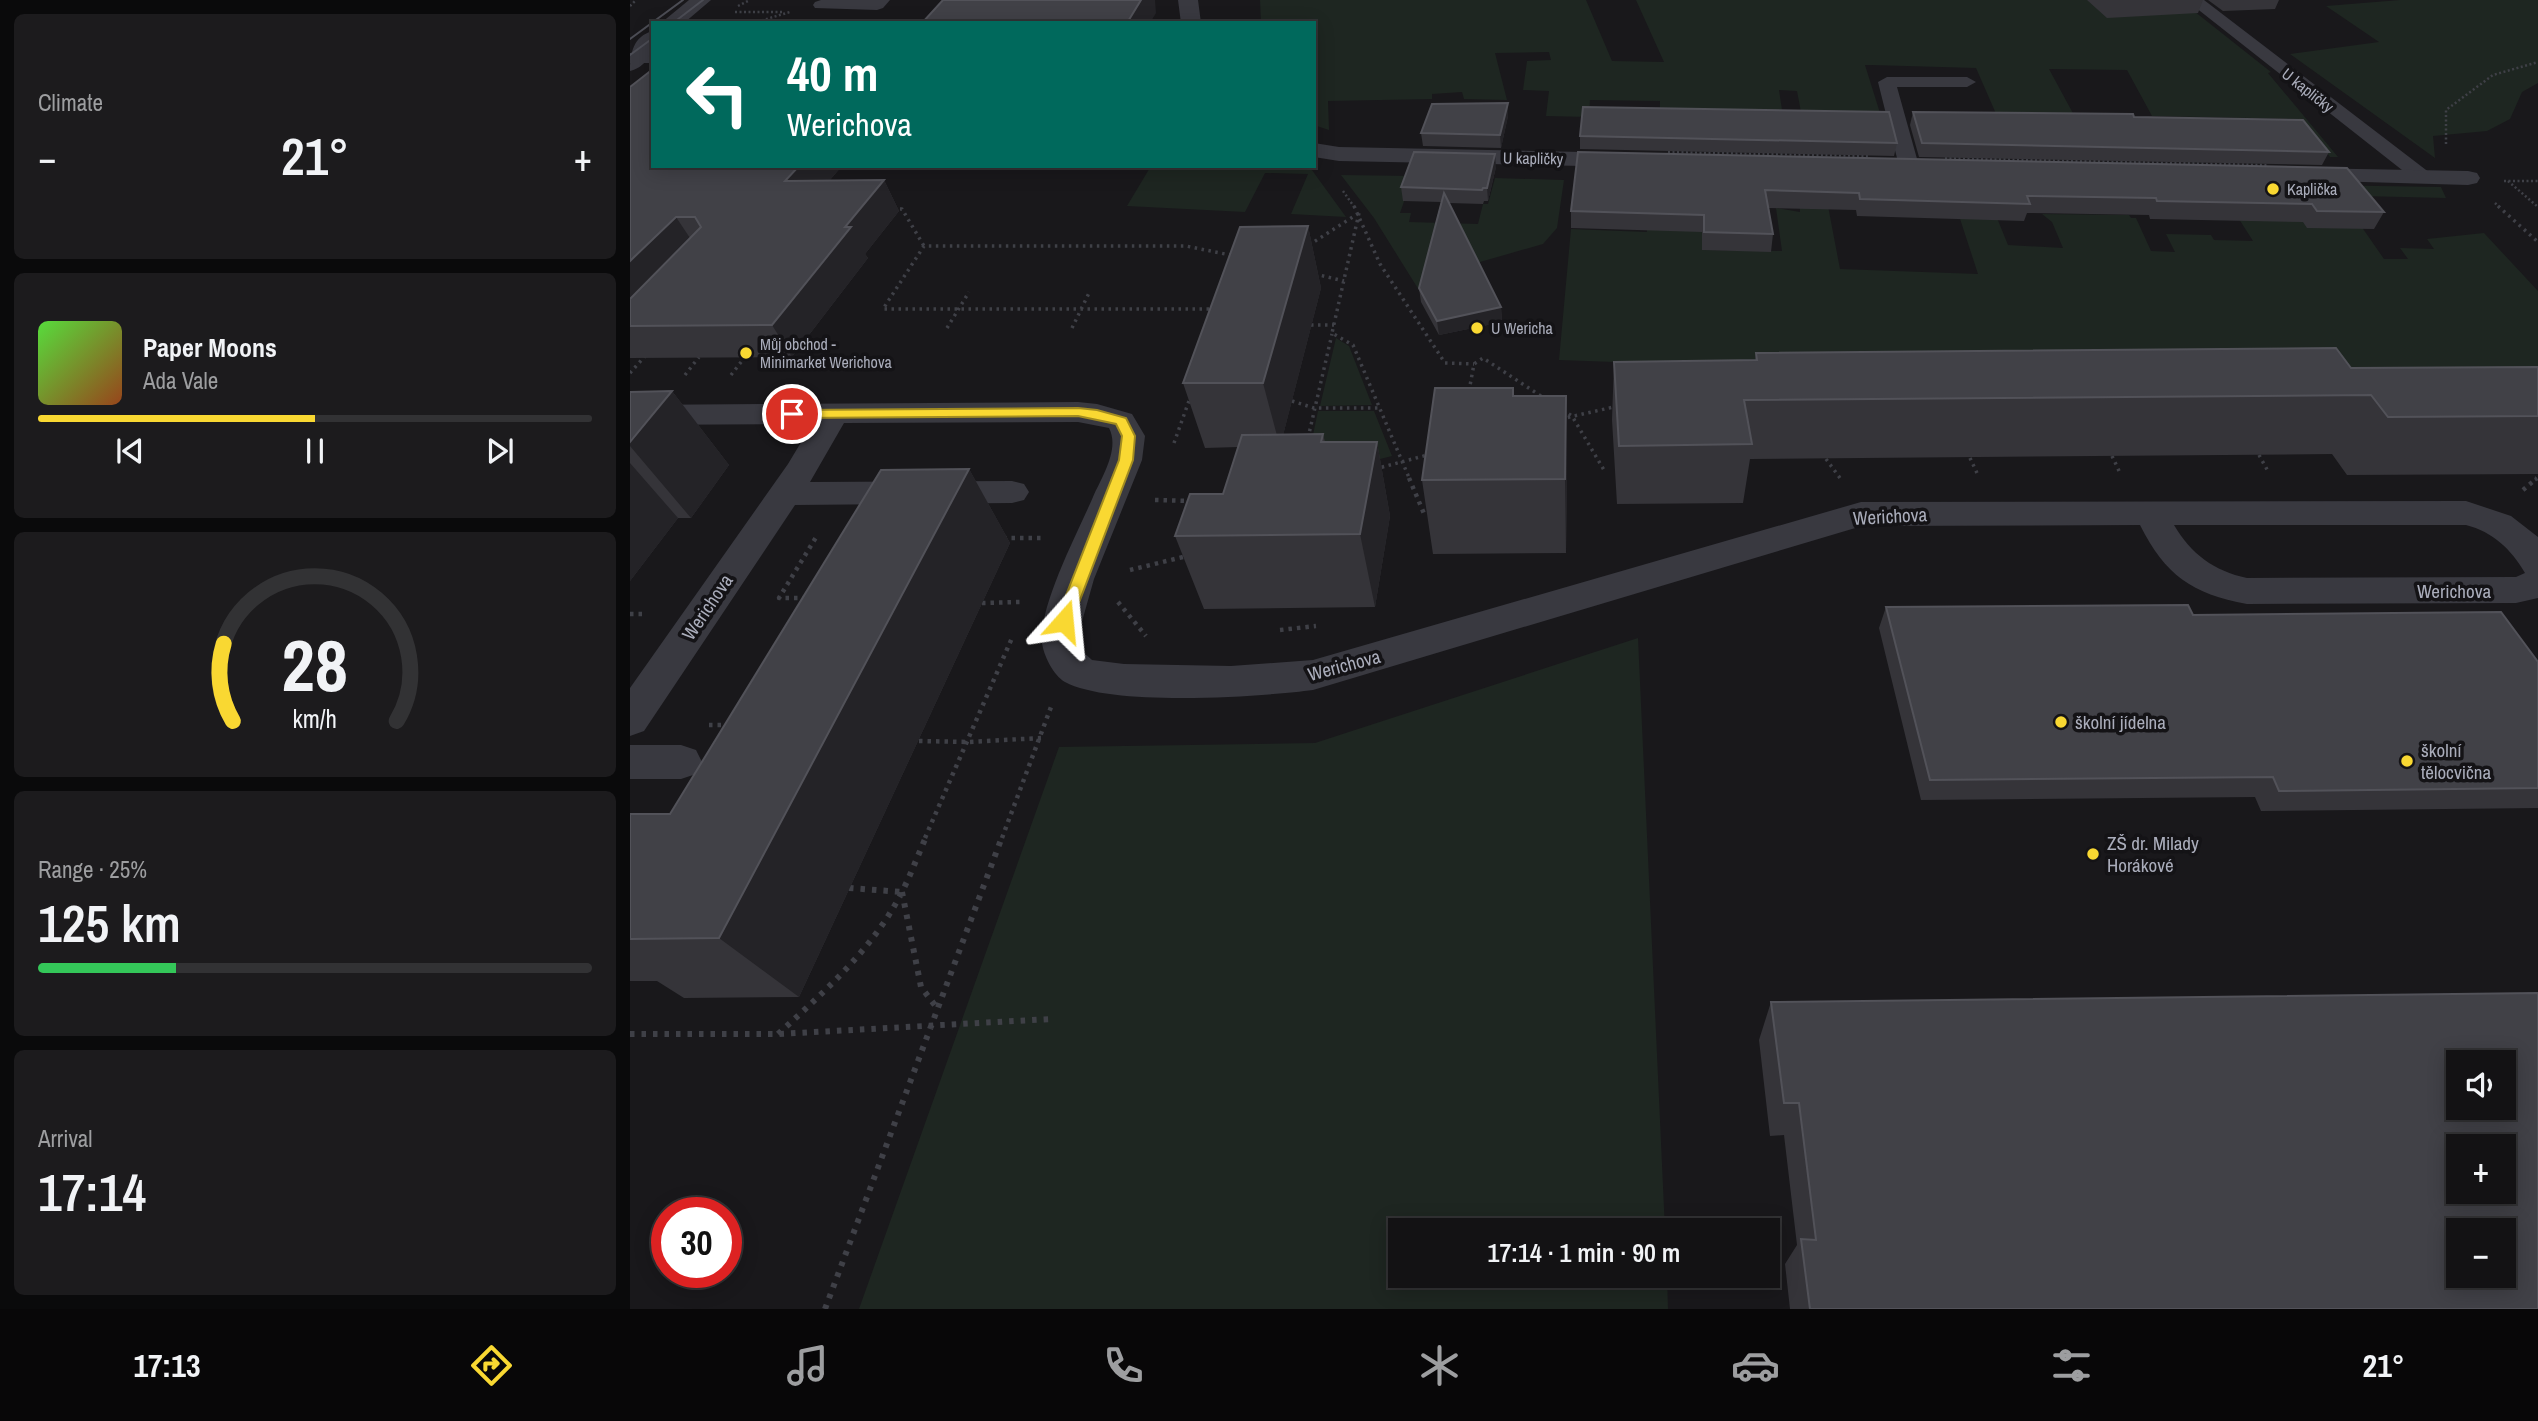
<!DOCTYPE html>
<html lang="en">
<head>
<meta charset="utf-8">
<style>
  :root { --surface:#131214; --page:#1c1b1d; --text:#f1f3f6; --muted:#9d9ea0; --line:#323234; --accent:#f9d832 }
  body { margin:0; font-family:"Archivo Narrow",sans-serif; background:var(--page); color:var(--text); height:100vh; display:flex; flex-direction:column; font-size:26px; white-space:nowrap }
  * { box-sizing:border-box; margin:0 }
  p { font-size:23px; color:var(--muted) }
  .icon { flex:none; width:38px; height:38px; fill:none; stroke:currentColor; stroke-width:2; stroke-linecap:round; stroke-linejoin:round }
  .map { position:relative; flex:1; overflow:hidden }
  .side { display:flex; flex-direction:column; gap:14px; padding:14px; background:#0a0a0b; width:630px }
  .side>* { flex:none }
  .banner { position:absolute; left:21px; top:21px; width:665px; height:147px; border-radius:0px; box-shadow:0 4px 18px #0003,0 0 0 2px var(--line); background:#00695c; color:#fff; overflow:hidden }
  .controls { position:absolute; left:1816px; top:1050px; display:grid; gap:14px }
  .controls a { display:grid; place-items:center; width:70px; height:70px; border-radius:0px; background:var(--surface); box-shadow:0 4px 18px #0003,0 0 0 2px var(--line); font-size:35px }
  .speed { position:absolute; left:21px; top:1197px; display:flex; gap:14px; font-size:35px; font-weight:700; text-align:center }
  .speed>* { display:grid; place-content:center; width:91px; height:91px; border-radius:50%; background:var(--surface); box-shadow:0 4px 18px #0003,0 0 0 2px var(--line); line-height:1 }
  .speed .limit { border:10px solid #d22; background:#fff; color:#111 }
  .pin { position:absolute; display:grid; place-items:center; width:60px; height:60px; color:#fff; margin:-30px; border:4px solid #fff; border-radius:50%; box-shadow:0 2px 7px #0007 }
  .me { position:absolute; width:77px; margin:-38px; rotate:18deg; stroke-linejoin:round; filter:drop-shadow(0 0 5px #0008) }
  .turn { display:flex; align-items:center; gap:24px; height:147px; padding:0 21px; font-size:32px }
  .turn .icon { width:91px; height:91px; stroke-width:2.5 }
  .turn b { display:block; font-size:49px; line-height:60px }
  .big { font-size:52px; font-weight:600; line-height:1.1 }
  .side .card { flex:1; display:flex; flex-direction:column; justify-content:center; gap:10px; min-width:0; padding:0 24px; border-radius:10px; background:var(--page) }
  .side .dial { align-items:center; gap:0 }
  .dial svg { height:182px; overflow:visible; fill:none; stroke:var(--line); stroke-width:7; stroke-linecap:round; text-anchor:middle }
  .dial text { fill:var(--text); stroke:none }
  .song { display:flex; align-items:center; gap:21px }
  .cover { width:84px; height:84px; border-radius:10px; background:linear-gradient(135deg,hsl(110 70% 55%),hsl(20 70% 35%)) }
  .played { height:7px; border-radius:4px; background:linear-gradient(90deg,var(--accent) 50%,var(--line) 50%) }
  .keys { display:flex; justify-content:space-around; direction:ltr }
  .heat { display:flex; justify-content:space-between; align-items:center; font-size:38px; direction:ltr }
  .charge { height:10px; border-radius:5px; background:linear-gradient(90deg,#34c759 25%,var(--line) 0) }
  .trip { position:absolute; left:758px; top:1218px; width:392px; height:70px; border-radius:0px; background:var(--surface); box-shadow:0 4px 18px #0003,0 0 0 2px var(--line); font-weight:600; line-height:70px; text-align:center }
  .tabs { display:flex; height:112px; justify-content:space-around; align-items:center; background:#080708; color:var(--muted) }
  .tabs .icon { width:49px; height:49px }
  .tabs .active { color:var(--accent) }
  .tabs b { font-size:32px; color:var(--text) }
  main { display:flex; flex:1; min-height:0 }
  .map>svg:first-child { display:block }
</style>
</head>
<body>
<main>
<section class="side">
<div class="card"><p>Climate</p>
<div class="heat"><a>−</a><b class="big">21°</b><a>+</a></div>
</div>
<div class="card">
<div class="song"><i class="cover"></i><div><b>Paper Moons</b><p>Ada Vale</p></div></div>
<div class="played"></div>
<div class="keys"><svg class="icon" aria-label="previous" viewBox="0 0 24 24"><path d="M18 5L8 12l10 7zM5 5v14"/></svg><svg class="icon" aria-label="pause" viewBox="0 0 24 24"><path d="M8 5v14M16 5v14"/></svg><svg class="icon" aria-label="next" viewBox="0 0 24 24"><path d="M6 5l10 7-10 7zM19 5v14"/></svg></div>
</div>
<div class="card dial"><svg viewBox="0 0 100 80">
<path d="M14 69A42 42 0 1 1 86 69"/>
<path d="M14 69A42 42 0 0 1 10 35" stroke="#f9d832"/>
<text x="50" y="56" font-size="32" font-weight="700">28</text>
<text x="50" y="72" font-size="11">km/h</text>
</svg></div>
<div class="card"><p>Range · 25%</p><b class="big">125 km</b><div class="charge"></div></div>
<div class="card"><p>Arrival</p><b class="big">17:14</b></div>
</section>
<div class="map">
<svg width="1908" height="1309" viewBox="0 0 1908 1309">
  <rect width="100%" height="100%" fill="#19181b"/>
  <path fill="#1e2621" d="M 630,0 L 956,0 L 982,61 L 1034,62 L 1006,0 L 1550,0 L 1641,72 L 1638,73 L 1708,157 L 1700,157 L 1671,119 L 1522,116 L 1497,70 L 1419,69 L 1445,117 L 1367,116 L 1346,68 L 1241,65 L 1235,65 L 1250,113 L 1171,112 L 1167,91 L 1149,90 L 1154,123 L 1029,144 L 1030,101 L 960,100 L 959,117 L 916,116 L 919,91 L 893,90 L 897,61 L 921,60 L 919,52 L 865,53 L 877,100 L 834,99 L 832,92 L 802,94 L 802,99 L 698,101 L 699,130 L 684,125 L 684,23 L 631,23 Z
    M 1770,0 L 1908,0 L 1908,83 L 1892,92 L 1880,119 L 1857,131 L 1803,136 L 1805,158 L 1660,54 L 1749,42 L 1696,6 Z
    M 521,166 L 679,166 L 716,217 L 661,214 L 678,174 L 635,173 L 615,212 L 497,206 Z
    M 711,175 L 783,176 L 770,213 L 781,213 L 779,222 L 848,224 L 853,204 L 858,204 L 865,178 L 934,180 L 927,228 L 913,244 L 829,268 L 792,295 L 744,218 Z
    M 1550,183 L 1811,187 L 1816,198 L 1687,195 L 1729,223 L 1754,259 L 1778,259 L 1770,248 L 1804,249 L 1797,239 L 1854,233 L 1908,291 L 1908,395 L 929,360 L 941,229 L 1017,232 L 1017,212 L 1071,219 L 1073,250 L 1152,251 L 1146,208 L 1170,212 L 1170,208 L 1194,185 L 1210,269 L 1348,274 L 1320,188 L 1365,213 L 1378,245 L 1433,248 L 1422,222 L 1412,214 L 1499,215 L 1501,218 L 1506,218 L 1521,251 L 1545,252 L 1536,234 L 1581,235 L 1584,240 L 1623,241 L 1593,194 Z
    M 706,338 L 719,346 L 742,405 L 690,406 Z
    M 688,411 L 744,411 L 762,456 L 674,478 Z
    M 1008,638 L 1035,1230 L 770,1230 L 770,1276 L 1037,1276 L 1038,1309 L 229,1309 L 429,747 L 685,743 Z"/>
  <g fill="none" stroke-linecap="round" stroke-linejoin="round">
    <path stroke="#3f4047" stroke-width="2.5" stroke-dasharray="2 2.5" stroke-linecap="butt" d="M 0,6 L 6,0
      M 108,6 L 120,0
      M 105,12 L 152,12
      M 123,23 L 160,12
      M 1816,144 L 1816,110 L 1863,75 L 1908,62
      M 1038,152 L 1239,156
      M 1315,158 L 1638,165
      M 1874,181 L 1908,181
      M 1878,181 L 1908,207
      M 713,191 L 725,208
      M 1865,203 L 1870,208"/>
    <path stroke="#3f4047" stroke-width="3.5" stroke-dasharray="2.5 4.5" stroke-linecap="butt" d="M 724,206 L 750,264 L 815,363 L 844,364
      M 1868,206 L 1908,242
      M 263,209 L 272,209 L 294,246
      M 729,213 L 702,333 L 723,345 L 780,480
      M 679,245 L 729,213
      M 685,274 L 714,281
      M 586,309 L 253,309 L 294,246 L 556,246 L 605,256
      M 681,325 L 704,325
      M 317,328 L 339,292
      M 442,328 L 460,291
      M 0,373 L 16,355
      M 55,375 L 69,357
      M 101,375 L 115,357
      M 839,391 L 844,364 L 853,358 L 914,398
      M 662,401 L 684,408 L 751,408
      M 933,410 L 942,416 L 974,470
      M 931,419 L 988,406
      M 678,438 L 702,334
      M 544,443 L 560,398
      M 1629,455 L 1639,473
      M 1482,456 L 1491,475
      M 1340,458 L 1347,473
      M 1196,459 L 1210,478
      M 745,469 L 801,454
      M 1905,480 L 1908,478"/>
    <path stroke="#3f4047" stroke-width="4.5" stroke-dasharray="3.5 5" stroke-linecap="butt" d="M 779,478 L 795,516
      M 1893,490 L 1907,478
      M 525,500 L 562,501
      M 373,538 L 414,538
      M 500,570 L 557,556
      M 176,598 L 149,598 L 188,534
      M 488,602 L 516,636
      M 352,603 L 390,602
      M 0,614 L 17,614
      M 650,630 L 686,626
      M 79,725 L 98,725
      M 289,741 L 338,742 L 411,738
      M 295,838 L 382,638
      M 372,838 L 421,707"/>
    <path stroke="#3f4047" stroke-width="6" stroke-dasharray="4.5 7" stroke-linecap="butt" d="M 219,888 L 272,892
      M 272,892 L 291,987 L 307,1008
      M 0,1034 L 148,1034 L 422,1019
      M 148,1034 C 195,991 243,949 272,892 C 281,874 288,855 296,837
      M 195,1309 L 372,837"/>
    <path fill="#393940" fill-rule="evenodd" d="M 191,0 L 260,0 L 253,8 L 247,10 L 185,8 L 183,5 L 185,2 Z
      M 1556,0 L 1574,0 L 1800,173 L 1803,177 L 1800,181 L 1786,181 Z
      M 0,53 L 23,53 L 23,63 L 0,63 Z
      M 1257,77 L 1337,77 L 1346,82 L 1337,87 L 1267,87 L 1289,166 L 1286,170 L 1272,170 L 1269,166 L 1248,82 Z"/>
    <path fill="#393940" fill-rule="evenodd" d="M 548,0 L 568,0 L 571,23 L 551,23 Z
      M 684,143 L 709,147 L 1000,153 L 1008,155 L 1012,160 L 1008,165 L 1000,167 L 709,161 L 684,157 Z
      M 1673,168 L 1838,171 L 1847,173 L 1850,178 L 1847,183 L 1838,185 L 1664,180 L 1661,175 L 1664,170 Z
      M 448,402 L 467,404 L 502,414 L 515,436 L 512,460 L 464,579 L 451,625 L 450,641 L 453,652 L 462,660 L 494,664 L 601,666 L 683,660 L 1231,502 L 1836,501 L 1881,516 L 1908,537 L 1908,598 L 1886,603 L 1617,604 C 1562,594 1535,575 1510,525 L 1232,526 L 683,690 C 629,697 481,707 435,682 C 424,676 413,655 412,642 C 409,605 448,532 463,497 C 472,477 490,449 479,428 L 448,422 L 214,423 L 180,482 L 382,481 L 394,484 L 399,492 L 394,500 L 382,503 L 165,505 L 14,731 L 0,736 L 0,688 L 158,464 L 182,424 L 0,425 L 0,405 ZM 1544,525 L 1836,525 C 1863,532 1881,549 1895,573 L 1886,577 L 1617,578 C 1584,571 1561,554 1544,525 Z
      M 0,745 L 51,745 L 66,750 L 72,762 L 66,774 L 51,779 L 0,779 Z"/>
    <path fill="#393940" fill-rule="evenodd" d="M 59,0 L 81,0 L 54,23 L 31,23 Z
      M 23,31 C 23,48 20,66 0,71 C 0,54 3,36 23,31 Z"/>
    <path stroke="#4c4d55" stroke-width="2" d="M 43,23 L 73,0
      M 0,39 L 53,0
      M 0,55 L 23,38"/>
  </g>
  <path fill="#353439" d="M 1457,0 L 1573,0 L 1568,13 L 1477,18 Z
    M 1578,0 L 1649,0 L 1645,9 L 1593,11 Z
    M 0,87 L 23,166 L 212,166 L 199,181 L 254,180 L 269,211 L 235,254 L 238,258 L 162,357 L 0,358 Z
    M 1283,112 L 1504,117 L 1699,152 L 1692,165 L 1289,157 L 1280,125 Z
    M 878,116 L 871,148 L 793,146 L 791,133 Z
    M 950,136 L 1267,143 L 1264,156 L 950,149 Z
    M 948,152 L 1717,168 L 1754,212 L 1744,229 L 1677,228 L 1673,222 L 1520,219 L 1519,215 L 1397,213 L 1394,221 L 1227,216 L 1226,210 L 1139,208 L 1143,234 L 1141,252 L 1072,250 L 1072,232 L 941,228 L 941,211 Z
    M 866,167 L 858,201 L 854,201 L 853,204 L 819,203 L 871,307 L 872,322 L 809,335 L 791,302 L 789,288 L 811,202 L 773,201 L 771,187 Z
    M 678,226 L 691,288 L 653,435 L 693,434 L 695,442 L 747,442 L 760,516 L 745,607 L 574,609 L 545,536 L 593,494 L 608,447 L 575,448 L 553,383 Z
    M 1126,353 L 1721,368 L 1908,367 L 1908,474 L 1717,475 L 1702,454 L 1120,459 L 1113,503 L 987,504 L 982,420 L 984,362 L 1125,360 Z
    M 42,391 L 99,465 L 61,518 L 48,518 L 0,581 L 0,392 Z
    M 883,396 L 937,470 L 936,553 L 803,554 L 792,480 Z
    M 339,469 L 380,543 L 169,997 L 54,998 L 27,981 L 0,981 L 0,814 L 40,814 Z
    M 1256,607 L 1563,615 L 1908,662 L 1908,808 L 1631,811 L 1625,797 L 1291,800 L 1249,628 Z
    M 1141,1002 L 1908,1309 L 1160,1309 L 1155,1264 L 1167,1245 L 1154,1135 L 1140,1136 L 1129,1040 Z"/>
  <path fill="#242327" d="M 511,0 L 525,0 L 526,13 L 520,23 L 497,23 Z
    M 878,103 L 878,116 L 871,148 L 870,135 Z
    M 865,154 L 866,167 L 858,201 L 857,188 Z
    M 169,166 L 212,166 L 173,211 L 155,181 Z
    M 254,180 L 269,211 L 235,254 L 238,258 L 162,357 L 142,325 L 215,227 Z
    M 46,217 L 66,247 L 0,315 L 0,261 Z
    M 678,226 L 691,288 L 650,447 L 633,383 Z
    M 871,307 L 872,322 L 809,335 L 807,321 Z
    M 42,391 L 99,465 L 61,518 L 0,446 L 0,442 Z
    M 936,396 L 937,470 L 936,553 L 935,479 Z
    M 747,442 L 760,516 L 745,607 L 730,534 Z
    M 0,463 L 48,518 L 0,581 Z
    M 339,469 L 380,543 L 169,997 L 89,938 Z"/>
  <path fill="#414147" stroke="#525259" stroke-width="2" fill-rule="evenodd" d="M 313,0 L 511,0 L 497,23 L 292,23 Z
    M 23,69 L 23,166 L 169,166 L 155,181 L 254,180 L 215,227 L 221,227 L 142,325 L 0,326 L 0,299 L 71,227 L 65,217 L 46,217 L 0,261 L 0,87 Z
    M 878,103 L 870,135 L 791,133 L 802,104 Z
    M 953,107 L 1259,112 L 1267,143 L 950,136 Z
    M 1283,112 L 1503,114 L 1504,117 L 1673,120 L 1699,152 L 1292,143 Z
    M 784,152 L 865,154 L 857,188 L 853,188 L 852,190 L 771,187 Z
    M 948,152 L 1717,168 L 1754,212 L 1687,211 L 1682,204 L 1527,201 L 1526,198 L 1397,196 L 1400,204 L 1230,199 L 1229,193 L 1135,190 L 1143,234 L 1074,232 L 1074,215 L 941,211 Z
    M 814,193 L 871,307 L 807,321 L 789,288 Z
    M 678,226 L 633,383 L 553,383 L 610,227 Z
    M 1706,348 L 1721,368 L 1908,367 L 1908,416 L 1758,417 L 1741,395 L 1114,400 L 1122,444 L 989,446 L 984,362 L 1127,360 L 1126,353 Z
    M 805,388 L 883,388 L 883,396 L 936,396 L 935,479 L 792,480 Z
    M 42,391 L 0,442 L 0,392 Z
    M 693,434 L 691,442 L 747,442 L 730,534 L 545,536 L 560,494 L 593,494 L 612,435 Z
    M 339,469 L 89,938 L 0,939 L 0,814 L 40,814 L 251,470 Z
    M 1558,605 L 1563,615 L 1871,612 L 1908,662 L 1908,788 L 1649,791 L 1643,777 L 1300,780 L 1256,607 Z
    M 1908,993 L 1908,1309 L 1180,1309 L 1171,1239 L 1186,1240 L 1169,1103 L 1154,1103 L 1141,1002 ZM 1829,1062 L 1874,1062 L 1874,1108 L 1829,1108 ZM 1829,1146 L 1874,1146 L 1874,1192 L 1829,1192 ZM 1829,1230 L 1874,1230 L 1874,1276 L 1829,1276 Z"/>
  <path fill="#f9d832" stroke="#a28c20" stroke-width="2" d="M 448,408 L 467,410 L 496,418 L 505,436 L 503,460 L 442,621 L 434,627 L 426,621 L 489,460 L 492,436 L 486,424 L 448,416 L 162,418 L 155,414 L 162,410 Z"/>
  <g fill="#f9d832" stroke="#141316" stroke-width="2.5">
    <circle cx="1643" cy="189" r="7"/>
    <circle cx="847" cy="328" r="7"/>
    <circle cx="116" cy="353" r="7"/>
    <circle cx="1431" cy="722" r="7"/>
    <circle cx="1777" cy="761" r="7"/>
    <circle cx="1463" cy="854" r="7"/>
  </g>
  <g text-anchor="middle" stroke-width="7" stroke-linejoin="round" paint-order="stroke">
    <g font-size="16" fill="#aaadbb" stroke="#141316">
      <text transform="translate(1678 90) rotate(38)" y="6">U kapličky</text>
      <text transform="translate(903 158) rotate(1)" y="6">U kapličky</text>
    </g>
    <g font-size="16" fill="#aaadbb" stroke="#141316" text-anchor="start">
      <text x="1657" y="195">Kaplička</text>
      <text x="861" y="334">U Wericha</text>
      <text x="130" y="350">Můj obchod -<tspan x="130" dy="18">Minimarket Werichova</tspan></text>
    </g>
    <g font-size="19" fill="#aaadbb" stroke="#141316">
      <text transform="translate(1260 516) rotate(-3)" y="7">Werichova</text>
      <text x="1824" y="598">Werichova</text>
      <text transform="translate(77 607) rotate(-56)" y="7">Werichova</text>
      <text transform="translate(714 665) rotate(-15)" y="7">Werichova</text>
    </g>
    <g font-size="19" fill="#aaadbb" stroke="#141316" text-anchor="start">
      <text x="1445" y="729">školní jídelna</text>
      <text x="1791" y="757">školní<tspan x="1791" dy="22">tělocvična</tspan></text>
      <text x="1477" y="850">ZŠ dr. Milady<tspan x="1477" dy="22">Horákové</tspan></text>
    </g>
  </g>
</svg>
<div class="controls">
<a><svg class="icon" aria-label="sound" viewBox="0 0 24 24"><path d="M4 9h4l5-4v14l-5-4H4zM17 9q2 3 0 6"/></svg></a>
<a>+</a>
<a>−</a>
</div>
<div class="speed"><div class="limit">30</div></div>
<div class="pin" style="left:162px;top:414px;background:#d93025"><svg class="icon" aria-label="arrive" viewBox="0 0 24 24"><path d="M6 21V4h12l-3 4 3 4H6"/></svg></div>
<svg class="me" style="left:434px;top:621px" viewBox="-20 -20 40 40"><path d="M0-17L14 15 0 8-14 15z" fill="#f9d832" stroke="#fff" stroke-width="4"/></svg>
<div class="trip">17:14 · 1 min · 90 m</div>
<div class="banner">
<div class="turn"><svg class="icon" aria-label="left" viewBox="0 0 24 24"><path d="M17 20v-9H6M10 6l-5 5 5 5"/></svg><div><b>40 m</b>Werichova</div></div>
</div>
</div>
</main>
<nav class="tabs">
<b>17:13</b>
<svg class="icon active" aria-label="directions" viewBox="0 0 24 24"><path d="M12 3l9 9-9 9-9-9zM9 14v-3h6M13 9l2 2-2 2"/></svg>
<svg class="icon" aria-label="music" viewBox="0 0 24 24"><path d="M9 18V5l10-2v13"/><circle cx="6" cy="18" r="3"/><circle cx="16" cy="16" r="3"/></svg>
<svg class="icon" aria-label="phone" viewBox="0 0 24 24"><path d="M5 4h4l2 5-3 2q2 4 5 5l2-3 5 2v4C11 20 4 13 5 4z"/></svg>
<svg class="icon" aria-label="climate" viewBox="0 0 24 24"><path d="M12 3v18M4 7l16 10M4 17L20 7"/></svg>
<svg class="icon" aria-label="car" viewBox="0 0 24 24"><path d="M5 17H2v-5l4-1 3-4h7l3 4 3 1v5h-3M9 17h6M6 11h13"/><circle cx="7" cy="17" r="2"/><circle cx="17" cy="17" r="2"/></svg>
<svg class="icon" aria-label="filters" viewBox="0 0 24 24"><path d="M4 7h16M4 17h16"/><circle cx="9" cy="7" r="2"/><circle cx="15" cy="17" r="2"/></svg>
<b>21°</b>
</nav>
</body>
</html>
